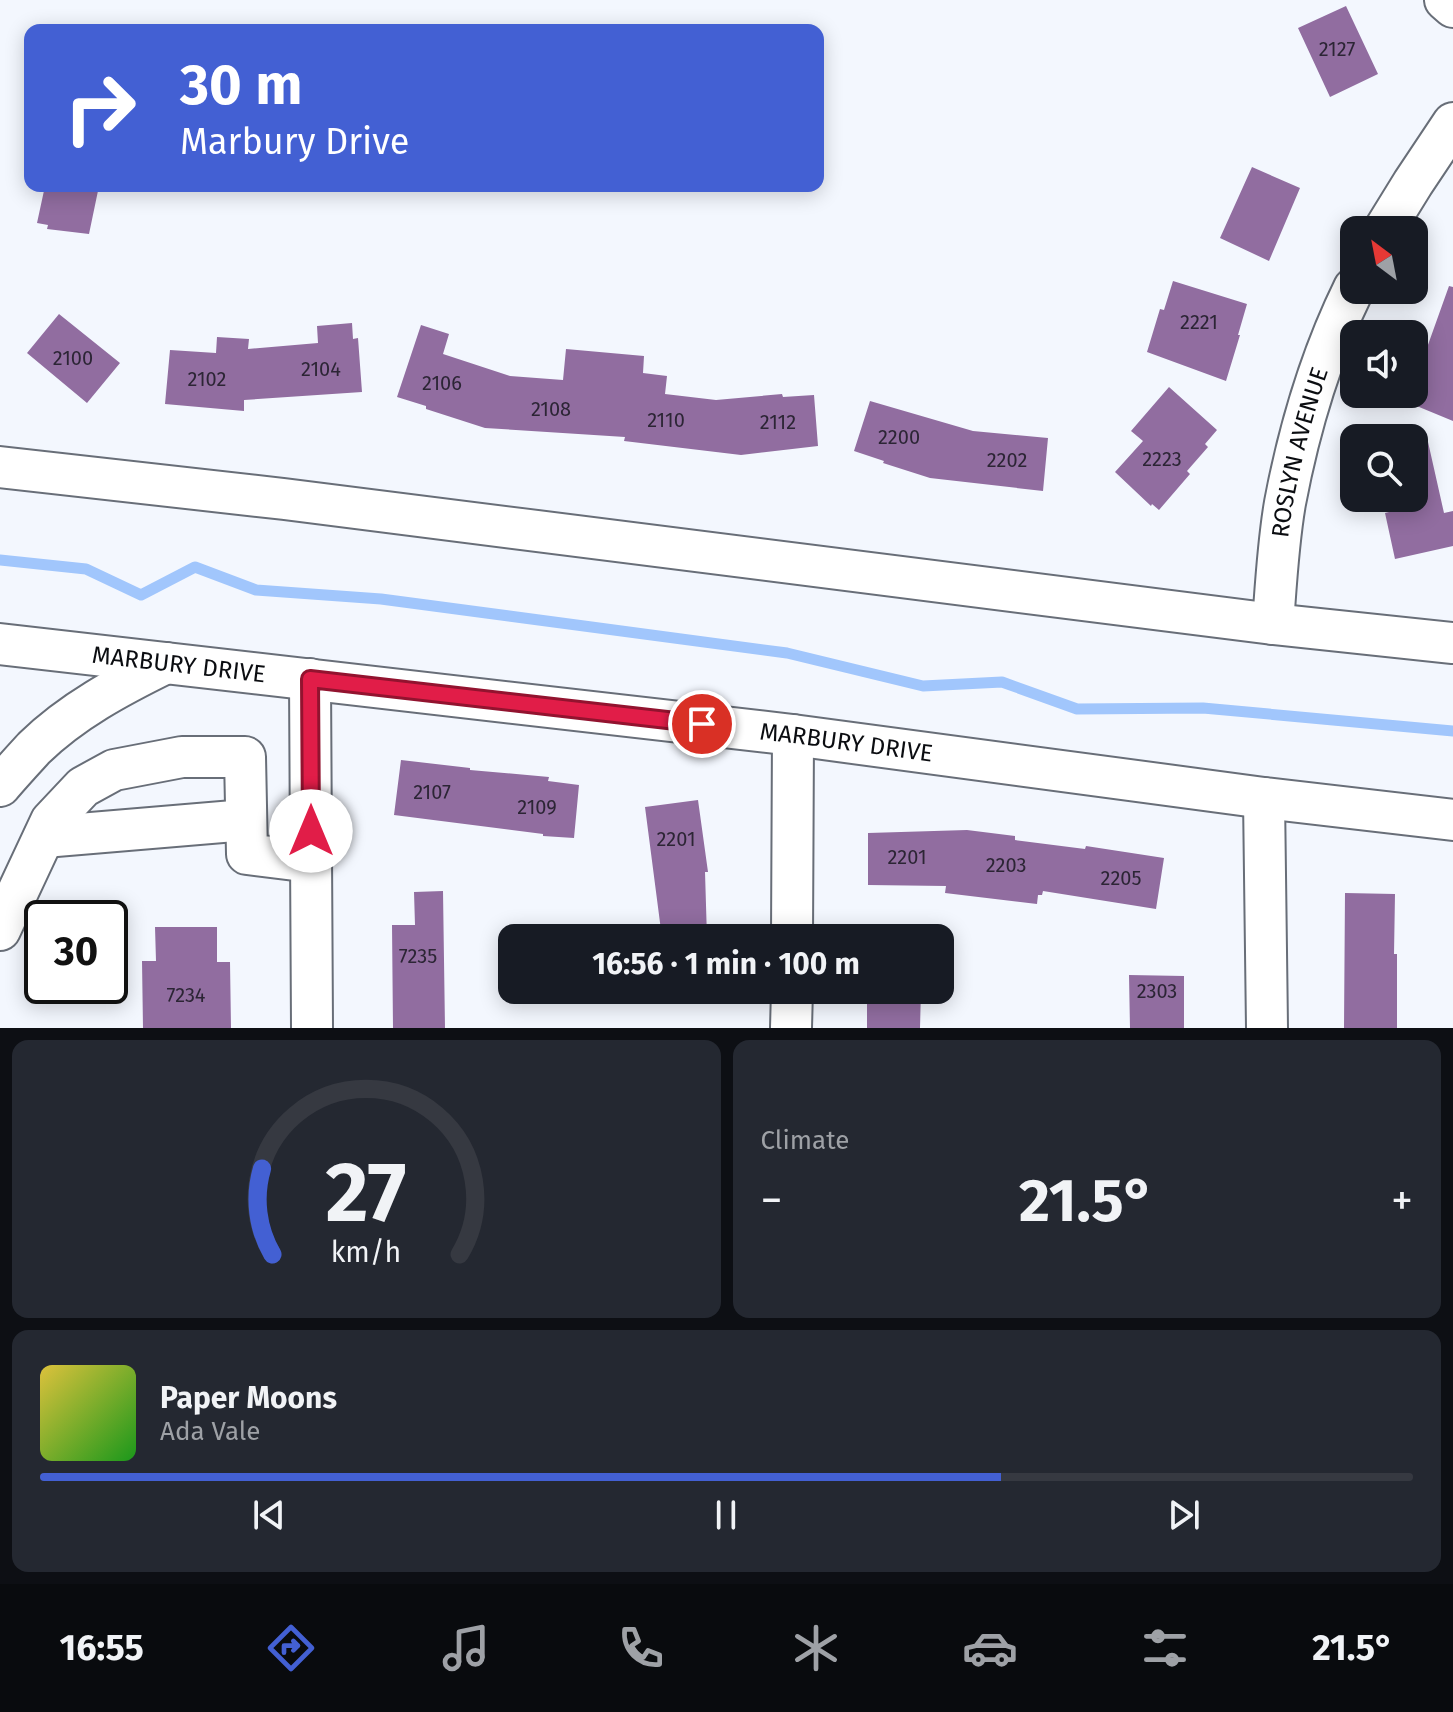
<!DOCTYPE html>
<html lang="en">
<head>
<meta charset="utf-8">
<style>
  :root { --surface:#171b24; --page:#242831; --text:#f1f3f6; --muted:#9ea1a6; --line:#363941; --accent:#4360d3 }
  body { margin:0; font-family:"Fira Sans",sans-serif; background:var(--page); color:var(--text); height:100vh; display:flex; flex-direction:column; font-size:30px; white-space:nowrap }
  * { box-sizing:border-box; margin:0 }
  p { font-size:26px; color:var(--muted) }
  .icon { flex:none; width:44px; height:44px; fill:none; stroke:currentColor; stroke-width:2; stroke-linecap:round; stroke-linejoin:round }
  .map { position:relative; height:1028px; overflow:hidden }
  .drawer { display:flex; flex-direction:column; gap:12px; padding:12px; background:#0d0f14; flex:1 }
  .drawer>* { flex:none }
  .hud { position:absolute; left:24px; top:24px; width:800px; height:168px; border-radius:16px; box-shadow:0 4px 20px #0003; background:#4360d3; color:#fff; overflow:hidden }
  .needle { width:52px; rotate:328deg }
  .fabs { position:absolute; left:1340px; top:216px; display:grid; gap:16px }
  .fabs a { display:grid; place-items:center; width:88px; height:88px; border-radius:16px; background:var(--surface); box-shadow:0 4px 20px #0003; font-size:40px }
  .speed { position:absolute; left:24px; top:900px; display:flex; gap:16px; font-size:40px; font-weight:700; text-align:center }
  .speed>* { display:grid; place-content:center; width:104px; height:104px; border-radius:50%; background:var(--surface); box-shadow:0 4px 20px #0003; line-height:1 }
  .speed .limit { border:4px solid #111; border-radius:12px; background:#fff; color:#111 }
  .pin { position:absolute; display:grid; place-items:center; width:68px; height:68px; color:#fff; margin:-34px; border:4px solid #fff; border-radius:50%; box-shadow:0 2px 8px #0007 }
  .me { position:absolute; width:88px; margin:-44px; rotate:0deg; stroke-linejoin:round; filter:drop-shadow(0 0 6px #0008) }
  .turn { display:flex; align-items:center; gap:28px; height:168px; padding:0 24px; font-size:36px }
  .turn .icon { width:104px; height:104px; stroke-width:2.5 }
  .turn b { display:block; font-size:56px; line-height:68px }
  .big { font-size:60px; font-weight:700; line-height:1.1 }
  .drawer .tile { flex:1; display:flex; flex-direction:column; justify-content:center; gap:12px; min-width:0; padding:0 28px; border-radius:16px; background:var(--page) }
  .drawer .dial { align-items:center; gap:0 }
  .dial svg { height:208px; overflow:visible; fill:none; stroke:var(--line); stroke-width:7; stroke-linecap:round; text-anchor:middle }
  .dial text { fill:var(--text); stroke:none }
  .song { display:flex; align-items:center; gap:24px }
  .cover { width:96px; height:96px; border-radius:12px; background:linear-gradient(135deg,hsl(50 70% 55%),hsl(120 70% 35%)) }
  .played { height:8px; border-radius:4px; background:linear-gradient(90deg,var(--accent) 70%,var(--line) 70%) }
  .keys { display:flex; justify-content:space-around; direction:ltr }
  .heat { display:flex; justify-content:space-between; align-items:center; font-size:44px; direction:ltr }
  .drawer .tiles { flex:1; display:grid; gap:12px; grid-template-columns:1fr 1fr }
  .tile:last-child { grid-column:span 2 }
  .trip { position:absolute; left:498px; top:924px; width:456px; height:80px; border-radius:16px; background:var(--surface); box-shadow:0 4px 20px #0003; font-weight:700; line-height:80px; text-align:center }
  .menu { display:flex; height:128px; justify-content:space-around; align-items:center; background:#090b0e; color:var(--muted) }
  .menu .icon { width:56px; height:56px }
  .menu .selected { color:var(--accent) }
  .menu b { font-size:36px; color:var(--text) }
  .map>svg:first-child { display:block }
</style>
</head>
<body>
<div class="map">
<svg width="1453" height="1028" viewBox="0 0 1453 1028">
  <rect width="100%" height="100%" fill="#f3f7fe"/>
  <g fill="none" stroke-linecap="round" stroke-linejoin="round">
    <path stroke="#a1c6fc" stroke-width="11" d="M 0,560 L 86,569 L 141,595 L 195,567 L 256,590 L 381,599 L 787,653 L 923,686 L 1002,682 L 1077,709 L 1203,708 L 1453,731"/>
  </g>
  <path fill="#916da0" d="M 1346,6 L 1378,74 L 1330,97 L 1298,28 Z
    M 1252,167 L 1300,188 L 1269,261 L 1220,238 Z
    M 45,186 L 99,186 L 89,234 L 47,229 L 48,225 L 37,223 Z
    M 1173,281 L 1247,304 L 1238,335 L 1240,335 L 1226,381 L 1147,352 L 1160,309 L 1164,310 Z
    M 1449,286 L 1453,287 L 1453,421 L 1407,402 L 1410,394 L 1414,394 L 1414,384 Z
    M 59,314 L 120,363 L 87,403 L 27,353 Z
    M 352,323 L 353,339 L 358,338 L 362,392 L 244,400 L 244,411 L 165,404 L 170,350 L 216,353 L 217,337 L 249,339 L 248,349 L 318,343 L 317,326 Z
    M 421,325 L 449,334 L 443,354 L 510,376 L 563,380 L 566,349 L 644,356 L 643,373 L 667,376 L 665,394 L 716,400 L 782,394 L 783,397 L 814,395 L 818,446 L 741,455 L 624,441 L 625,437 L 485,428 L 426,409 L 426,406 L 397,397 Z
    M 1169,387 L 1217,430 L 1205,444 L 1208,447 L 1187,471 L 1190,474 L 1159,510 L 1152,504 L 1151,506 L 1115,472 L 1143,441 L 1131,431 Z
    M 870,401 L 973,431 L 1048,438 L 1043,491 L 930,478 L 883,463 L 884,461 L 854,451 Z
    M 1426,433 L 1444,513 L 1453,511 L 1453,546 L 1395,559 L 1385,513 L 1389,512 L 1386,498 L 1414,498 L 1414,434 Z
    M 401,760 L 470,768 L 470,770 L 549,777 L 548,781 L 579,785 L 574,838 L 543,836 L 543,834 L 394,815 Z
    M 698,800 L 708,872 L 705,872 L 707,938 L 662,938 L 645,807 Z
    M 967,830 L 1015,836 L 1015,840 L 1085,849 L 1086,846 L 1164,858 L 1156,909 L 1043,891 L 1042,895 L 1038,895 L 1037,904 L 945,893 L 946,886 L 868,885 L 868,833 Z
    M 443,891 L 445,1028 L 393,1028 L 392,925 L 415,925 L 414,892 Z
    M 1345,893 L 1395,894 L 1394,954 L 1397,954 L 1397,1028 L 1344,1028 Z
    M 155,927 L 217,927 L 217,962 L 230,962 L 231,1028 L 143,1028 L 142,961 L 156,961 Z
    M 1129,975 L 1184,976 L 1184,1028 L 1130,1028 Z
    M 867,990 L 921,990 L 920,1028 L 867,1028 Z"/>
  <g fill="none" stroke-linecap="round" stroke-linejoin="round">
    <g stroke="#686e78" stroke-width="44">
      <g id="minor">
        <path d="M 1445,0 L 1453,7"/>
        <path d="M 1384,230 L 1413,183 L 1453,123"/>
        <path d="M 0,467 L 284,499 L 1273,624 L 1453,643"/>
        <path id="s1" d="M 1273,624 C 1276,584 1278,543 1285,503 C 1299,429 1321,355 1354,288"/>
        <path id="s2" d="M 0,644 L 793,735 L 1264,798 L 1453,820"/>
        <path d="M 310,679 L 312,1028"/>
        <path d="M 0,786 C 11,773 23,760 34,748 C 72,711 119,686 166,663"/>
        <path d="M 1264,798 L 1267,1028"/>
        <path d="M 44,837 L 246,820"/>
        <path d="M 0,930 L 51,821 L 83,787 L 114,770 L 182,757 L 245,757 L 247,854 L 311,862"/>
        <path d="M 792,938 L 793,735"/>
        <path d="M 791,1028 L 792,990"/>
      </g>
    </g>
    <use href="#minor" stroke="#fff" stroke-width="40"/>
  </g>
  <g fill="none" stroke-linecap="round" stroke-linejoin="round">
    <g stroke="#92132f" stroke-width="20">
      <path id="route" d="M 311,831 L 310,679 L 702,724"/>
    </g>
    <use href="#route" stroke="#e11d48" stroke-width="14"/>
  </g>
  <g text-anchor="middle" stroke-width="6" stroke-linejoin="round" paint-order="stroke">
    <g font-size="20" fill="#2c2535">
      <text x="1337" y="56">2127</text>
      <text x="1199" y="329">2221</text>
      <text x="73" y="365">2100</text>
      <text x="321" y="376">2104</text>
      <text x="207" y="386">2102</text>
      <text x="442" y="390">2106</text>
      <text x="551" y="416">2108</text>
      <text x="666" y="427">2110</text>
      <text x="778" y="429">2112</text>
      <text x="899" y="444">2200</text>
      <text x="1162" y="466">2223</text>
      <text x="1007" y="467">2202</text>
      <text x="432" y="799">2107</text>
      <text x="537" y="814">2109</text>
      <text x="676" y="846">2201</text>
      <text x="907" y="864">2201</text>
      <text x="1006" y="872">2203</text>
      <text x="1121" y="885">2205</text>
      <text x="418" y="963">7235</text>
      <text x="1157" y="998">2303</text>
      <text x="186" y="1002">7234</text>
    </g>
    <g font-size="24" fill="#0b0d11" stroke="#fff">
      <text dy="8" stroke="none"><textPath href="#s1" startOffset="174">ROSLYN AVENUE</textPath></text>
      <text dy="8" stroke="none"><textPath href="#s2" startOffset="180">MARBURY DRIVE</textPath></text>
      <text dy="8" stroke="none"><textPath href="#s2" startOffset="852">MARBURY DRIVE</textPath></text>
    </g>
  </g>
</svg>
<div class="fabs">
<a><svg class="needle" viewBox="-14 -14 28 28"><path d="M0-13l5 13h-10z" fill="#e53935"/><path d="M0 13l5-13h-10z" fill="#9ea1a6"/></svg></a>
<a><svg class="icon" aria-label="sound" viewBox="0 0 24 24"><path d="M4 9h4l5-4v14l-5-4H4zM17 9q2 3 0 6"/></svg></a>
<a><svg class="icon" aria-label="search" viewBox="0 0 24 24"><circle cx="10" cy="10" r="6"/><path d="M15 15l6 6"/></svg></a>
</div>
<div class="speed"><div class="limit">30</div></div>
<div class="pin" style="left:702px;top:724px;background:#d93025"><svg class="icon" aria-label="arrive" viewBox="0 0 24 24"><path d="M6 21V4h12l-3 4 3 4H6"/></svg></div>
<svg class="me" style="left:311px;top:831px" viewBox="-20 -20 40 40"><circle r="19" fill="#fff"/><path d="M0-13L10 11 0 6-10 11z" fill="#e11d48"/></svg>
<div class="trip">16:56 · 1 min · 100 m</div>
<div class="hud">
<div class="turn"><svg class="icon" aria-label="right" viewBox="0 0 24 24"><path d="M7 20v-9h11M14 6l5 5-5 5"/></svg><div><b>30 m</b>Marbury Drive</div></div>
</div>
</div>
<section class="drawer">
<div class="tiles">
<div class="tile dial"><svg viewBox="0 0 100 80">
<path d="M14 69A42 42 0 1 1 86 69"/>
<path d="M14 69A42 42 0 0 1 10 36" stroke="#4360d3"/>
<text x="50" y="56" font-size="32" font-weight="700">27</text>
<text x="50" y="72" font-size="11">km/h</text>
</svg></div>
<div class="tile"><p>Climate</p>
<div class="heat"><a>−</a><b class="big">21.5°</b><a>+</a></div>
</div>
<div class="tile">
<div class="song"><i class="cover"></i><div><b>Paper Moons</b><p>Ada Vale</p></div></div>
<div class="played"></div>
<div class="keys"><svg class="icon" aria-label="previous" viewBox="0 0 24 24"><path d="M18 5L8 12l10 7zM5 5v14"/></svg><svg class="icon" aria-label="pause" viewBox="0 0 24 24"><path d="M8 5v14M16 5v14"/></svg><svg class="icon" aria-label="next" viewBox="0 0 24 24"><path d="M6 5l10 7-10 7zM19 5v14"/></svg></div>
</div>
</div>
</section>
<nav class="menu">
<b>16:55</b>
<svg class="icon selected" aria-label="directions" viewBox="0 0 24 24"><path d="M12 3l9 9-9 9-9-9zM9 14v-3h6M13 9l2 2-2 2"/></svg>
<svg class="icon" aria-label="music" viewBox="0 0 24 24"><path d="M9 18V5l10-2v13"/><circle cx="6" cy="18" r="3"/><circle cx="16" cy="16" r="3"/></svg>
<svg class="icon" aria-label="phone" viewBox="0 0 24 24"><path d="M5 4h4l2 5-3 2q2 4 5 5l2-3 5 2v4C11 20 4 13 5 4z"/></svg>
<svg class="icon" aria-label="climate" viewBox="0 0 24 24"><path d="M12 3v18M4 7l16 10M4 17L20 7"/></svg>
<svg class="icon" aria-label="car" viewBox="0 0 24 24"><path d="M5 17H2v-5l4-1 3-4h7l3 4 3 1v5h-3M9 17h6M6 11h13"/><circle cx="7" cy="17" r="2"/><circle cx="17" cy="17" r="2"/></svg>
<svg class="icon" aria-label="filters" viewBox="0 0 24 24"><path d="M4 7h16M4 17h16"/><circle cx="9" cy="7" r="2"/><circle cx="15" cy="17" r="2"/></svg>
<b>21.5°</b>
</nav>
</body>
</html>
